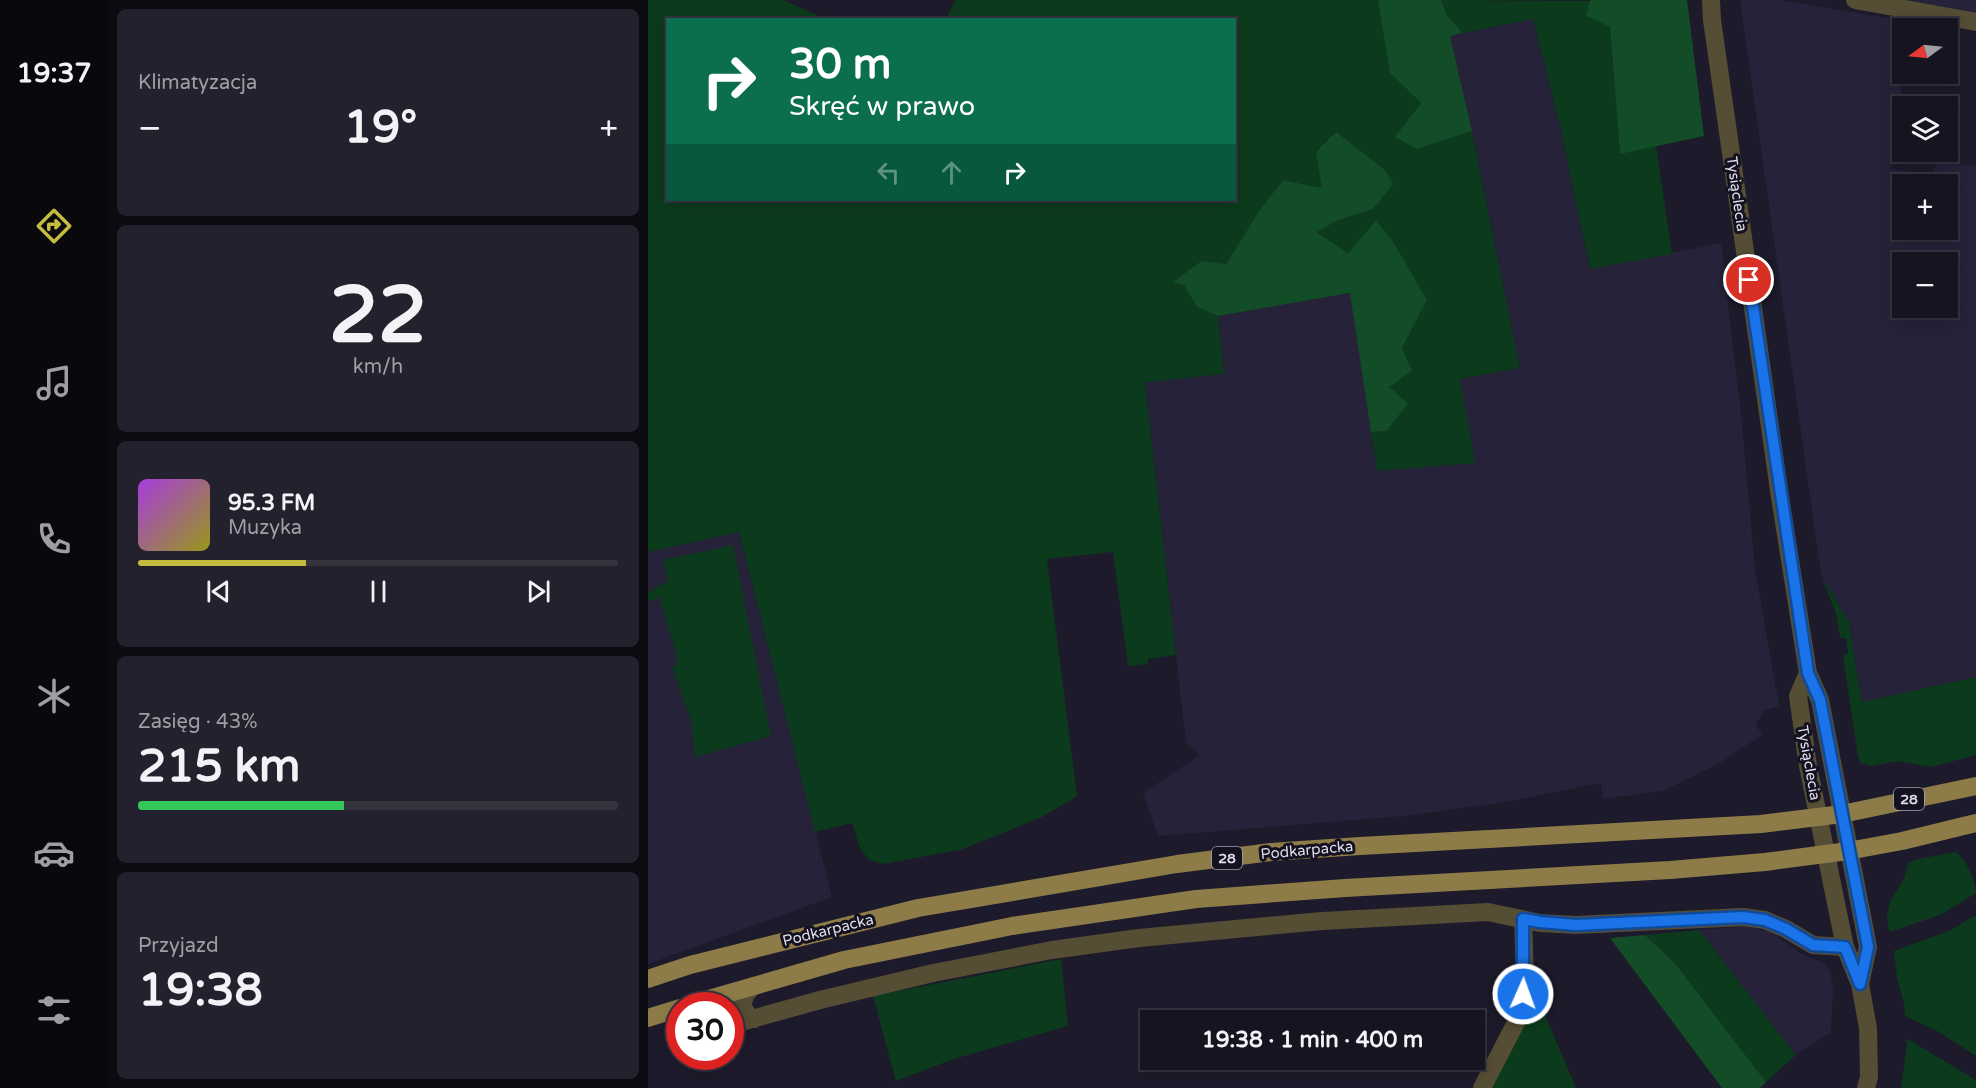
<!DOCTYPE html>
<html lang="pl">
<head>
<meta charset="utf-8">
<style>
  :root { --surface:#161420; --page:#23212d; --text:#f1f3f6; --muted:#9e9ea5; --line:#35333e; --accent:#c2bd3f }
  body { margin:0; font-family:"Varela Round",sans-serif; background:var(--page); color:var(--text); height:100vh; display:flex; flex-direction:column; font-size:22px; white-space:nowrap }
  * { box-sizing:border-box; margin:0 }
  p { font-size:20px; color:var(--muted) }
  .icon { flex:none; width:33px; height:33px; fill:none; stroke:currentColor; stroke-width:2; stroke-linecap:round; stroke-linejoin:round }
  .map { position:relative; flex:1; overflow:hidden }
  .details { display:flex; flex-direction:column; gap:9px; padding:9px; background:#0c0b12; width:540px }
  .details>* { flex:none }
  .guide { position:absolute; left:18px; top:18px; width:570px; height:183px; border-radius:0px; box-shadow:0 3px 15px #0003,0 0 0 2px var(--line); background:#0b6e4f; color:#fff; overflow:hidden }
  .needle { width:39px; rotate:255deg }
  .tools { position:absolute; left:1244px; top:18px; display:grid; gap:12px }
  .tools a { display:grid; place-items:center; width:66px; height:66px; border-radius:0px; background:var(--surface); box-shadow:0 3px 15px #0003,0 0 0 2px var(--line); font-size:30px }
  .speed { position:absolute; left:18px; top:992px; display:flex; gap:12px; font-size:30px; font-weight:700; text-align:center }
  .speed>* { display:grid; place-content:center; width:78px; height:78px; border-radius:50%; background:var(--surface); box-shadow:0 3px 15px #0003,0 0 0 2px var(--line); line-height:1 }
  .speed .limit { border:9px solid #d22; background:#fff; color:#111 }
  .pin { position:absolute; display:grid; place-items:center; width:51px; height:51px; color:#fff; margin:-26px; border:3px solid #fff; border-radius:50%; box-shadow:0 2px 6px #0007 }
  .me { position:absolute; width:66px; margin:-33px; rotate:2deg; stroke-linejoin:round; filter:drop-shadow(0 0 4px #0008) }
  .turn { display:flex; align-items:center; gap:21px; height:126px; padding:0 24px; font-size:27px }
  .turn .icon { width:78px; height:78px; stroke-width:2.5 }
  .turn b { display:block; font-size:42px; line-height:51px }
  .lanes { display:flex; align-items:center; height:57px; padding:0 24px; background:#0003; justify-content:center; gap:30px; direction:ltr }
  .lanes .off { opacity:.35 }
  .big { font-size:45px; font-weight:700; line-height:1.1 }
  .details .widget { flex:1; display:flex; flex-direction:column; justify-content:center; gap:9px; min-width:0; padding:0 21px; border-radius:9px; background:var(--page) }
  .details .dial { align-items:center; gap:0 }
  .dial b { font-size:78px; line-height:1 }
  .song { display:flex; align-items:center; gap:18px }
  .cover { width:72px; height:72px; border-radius:9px; background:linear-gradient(135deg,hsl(280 70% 55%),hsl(60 70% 35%)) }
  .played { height:6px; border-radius:3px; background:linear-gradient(90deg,var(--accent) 35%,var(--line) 35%) }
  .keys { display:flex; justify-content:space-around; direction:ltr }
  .heat { display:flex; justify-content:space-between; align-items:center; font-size:33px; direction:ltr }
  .charge { height:9px; border-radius:4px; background:linear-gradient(90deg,#34c759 43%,var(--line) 0) }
  .trip { position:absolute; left:492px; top:1010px; width:345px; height:60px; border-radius:0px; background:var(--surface); box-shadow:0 3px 15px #0003,0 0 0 2px var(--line); font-weight:700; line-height:60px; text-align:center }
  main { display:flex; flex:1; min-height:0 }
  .tabs { display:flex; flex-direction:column; width:108px; justify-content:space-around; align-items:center; background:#09080d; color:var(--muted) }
  .tabs .icon { width:42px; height:42px }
  .tabs .selected { color:var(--accent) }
  .tabs b { font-size:27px; color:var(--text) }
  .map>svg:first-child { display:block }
</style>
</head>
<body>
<main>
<nav class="tabs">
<b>19:37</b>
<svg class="icon selected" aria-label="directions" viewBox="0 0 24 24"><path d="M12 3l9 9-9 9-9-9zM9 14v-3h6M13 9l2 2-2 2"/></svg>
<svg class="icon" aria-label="music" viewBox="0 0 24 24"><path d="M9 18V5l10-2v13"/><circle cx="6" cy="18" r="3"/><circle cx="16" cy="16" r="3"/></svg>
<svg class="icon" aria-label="phone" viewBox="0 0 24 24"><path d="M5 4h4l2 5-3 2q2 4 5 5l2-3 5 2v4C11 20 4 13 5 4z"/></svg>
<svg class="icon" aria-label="climate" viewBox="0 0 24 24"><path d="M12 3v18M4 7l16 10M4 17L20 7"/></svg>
<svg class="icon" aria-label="car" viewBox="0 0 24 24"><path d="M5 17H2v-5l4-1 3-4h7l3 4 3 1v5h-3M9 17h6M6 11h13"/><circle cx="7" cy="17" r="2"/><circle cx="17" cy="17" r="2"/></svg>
<svg class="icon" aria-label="filters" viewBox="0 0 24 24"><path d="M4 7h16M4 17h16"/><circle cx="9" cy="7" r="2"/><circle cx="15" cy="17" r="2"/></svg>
</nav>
<section class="details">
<div class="widget"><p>Klimatyzacja</p>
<div class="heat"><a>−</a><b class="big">19°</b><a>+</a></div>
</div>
<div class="widget dial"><b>22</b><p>km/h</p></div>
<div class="widget">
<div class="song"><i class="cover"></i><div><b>95.3 FM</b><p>Muzyka</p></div></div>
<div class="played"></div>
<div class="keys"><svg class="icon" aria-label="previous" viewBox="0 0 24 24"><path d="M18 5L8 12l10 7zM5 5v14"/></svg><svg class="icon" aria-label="pause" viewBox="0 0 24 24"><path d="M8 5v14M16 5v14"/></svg><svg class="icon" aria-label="next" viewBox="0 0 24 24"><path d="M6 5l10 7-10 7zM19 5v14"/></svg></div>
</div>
<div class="widget"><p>Zasięg · 43%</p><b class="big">215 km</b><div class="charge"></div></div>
<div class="widget"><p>Przyjazd</p><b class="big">19:38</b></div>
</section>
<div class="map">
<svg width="1328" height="1088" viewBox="0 0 1328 1088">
  <rect width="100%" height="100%" fill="#1d1a2b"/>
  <path fill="#262239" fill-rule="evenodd" d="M 1092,0 L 1131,0 L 1257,21 L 1260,28 L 1254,28 L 1255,74 L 1243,169 L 1283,174 L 1289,162 L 1328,166 L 1328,677 L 1214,703 L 1201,622 L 1173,574 ZM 1254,184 L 1299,184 L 1299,230 L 1254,230 ZM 1254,262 L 1299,262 L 1299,308 L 1254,308 Z
    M 1245,0 L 1328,0 L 1328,14 Z
    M 885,19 L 913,131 L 942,269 L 1073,243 L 1094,424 L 1107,569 L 1131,706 L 1117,710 L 1108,724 L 1114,735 L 1070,764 L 1015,791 L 954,799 L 953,783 L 858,802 L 756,816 L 510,836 L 495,793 L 552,755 L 538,742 L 497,382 L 576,374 L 570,316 L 703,293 L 729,471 L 812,379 L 872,368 L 824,131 L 802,36 Z
    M 91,531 L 184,897 L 0,964 L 0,552 Z
    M 1099,926 L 1123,932 L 1152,953 L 1178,964 L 1182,972 L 1185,987 L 1183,1032 L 1148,1055 L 1051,930 Z"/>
  <path fill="#0c3a1c" d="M 0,0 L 135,0 L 178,19 L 20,20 L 20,200 L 586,200 L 586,20 L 298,19 L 307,0 L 730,0 L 742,73 L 773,103 L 748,137 L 769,149 L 824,131 L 872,368 L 812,379 L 827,463 L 729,471 L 723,432 L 739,431 L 759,403 L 740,387 L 754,348 L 779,300 L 729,222 L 700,253 L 668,231 L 688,221 L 725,209 L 737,170 L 688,133 L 674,188 L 635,180 L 611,211 L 578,264 L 553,261 L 526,281 L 536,285 L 549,307 L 570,316 L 576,374 L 497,382 L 528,655 L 500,659 L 500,664 L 480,666 L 465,552 L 399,559 L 429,796 L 394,817 L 315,849 L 236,864 L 221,860 L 212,848 L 204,823 L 167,832 L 91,532 L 0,552 Z
    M 793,0 L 943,1 L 939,16 L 962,27 L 972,153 L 1008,145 L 1024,254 L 942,269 L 913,131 L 885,19 L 815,33 L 799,15 Z
    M 85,545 L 123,736 L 47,757 L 43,720 L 24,667 L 29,665 L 29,656 L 11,597 L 0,602 L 0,592 L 20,581 L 15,560 Z
    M 1173,575 L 1201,622 L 1214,702 L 1328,677 L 1328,755 L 1283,767 L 1250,761 L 1224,766 L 1213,763 L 1210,757 L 1195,655 L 1200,653 L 1198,638 L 1192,638 L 1188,613 Z
    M 1307,852 C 1318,858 1328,881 1328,893 L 1292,915 L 1241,932 L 1239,916 L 1242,902 L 1256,879 L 1260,863 L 1270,859 Z
    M 1328,915 L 1328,1056 L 1291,1032 L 1257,1016 L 1256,1003 L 1249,978 L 1246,951 L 1301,931 Z
    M 1051,930 L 1148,1055 L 1118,1082 L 1026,962 L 997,935 Z
    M 413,959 L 420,1026 L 303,1060 L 248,1081 L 225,996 Z
    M 890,998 L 928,1088 L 839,1088 L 840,1087 Z
    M 1258,1038 L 1328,1080 L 1328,1088 L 1253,1088 L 1259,1044 Z"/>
  <path fill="#124d27" d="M 730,0 L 793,0 L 799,15 L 815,33 L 802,36 L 824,131 L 769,149 L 747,137 L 773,103 L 742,73 Z
    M 942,0 L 1039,0 L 1056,136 L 972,154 L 962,27 L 938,16 Z
    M 688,132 L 737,170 L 745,184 L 725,209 L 688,221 L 669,232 L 700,253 L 728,221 L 744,240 L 779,300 L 754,348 L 764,371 L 741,387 L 760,403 L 739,431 L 723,432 L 702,293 L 570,316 L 549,307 L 536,285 L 525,282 L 553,261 L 578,264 L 611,211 L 635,180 L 674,188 L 668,152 Z
    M 997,935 L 1026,962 L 1118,1082 L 1112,1088 L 1074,1088 L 962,938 Z"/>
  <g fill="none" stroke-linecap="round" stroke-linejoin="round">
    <path stroke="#554d34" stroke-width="18" d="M 1207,0 L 1328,22
      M 105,986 L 98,994 L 94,1005 L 100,1016 L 107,1019
      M 82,1021 L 86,1024 L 172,1000 L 285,973 L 404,950 L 491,938 L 674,921 L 840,912 L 892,923 L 928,925 L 1095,917 L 1117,920 L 1138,929 L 1165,945 L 1197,947
      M 834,1088 L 874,1011 L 877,978 L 875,919"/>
    <path stroke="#554d34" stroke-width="18" d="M 1063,0 L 1064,20 L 1132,497 L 1160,673 L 1172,700 L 1220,947 L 1212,984
      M 1160,673 L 1150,696 L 1160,766 L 1197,947 L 1212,984 L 1220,1028 L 1221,1077 L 1218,1088"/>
    <path stroke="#8e7c48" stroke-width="18" d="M 0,979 L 42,965 L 270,908 L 529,864 L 623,852 L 712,846 L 1113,824 L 1194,814 L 1328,786
      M 40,1005 L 196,960 L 364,926 L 548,899 L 697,888 L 1022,870 L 1117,862 L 1200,851 L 1254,841 L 1328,823
      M 0,1018 L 32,1008"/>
  </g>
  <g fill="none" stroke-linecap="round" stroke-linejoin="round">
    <g stroke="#114b97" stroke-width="15">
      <path id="route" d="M 875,994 L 875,919 L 892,922 L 928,925 L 1095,917 L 1117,920 L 1138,929 L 1165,945 L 1197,947 L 1212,984 L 1220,947 L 1172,700 L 1160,673 L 1101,280"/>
    </g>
    <use href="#route" stroke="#1a73e8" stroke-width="10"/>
  </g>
  <g text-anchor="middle" stroke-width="6" stroke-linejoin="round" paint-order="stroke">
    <g fill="#141121" stroke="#a2a0ae" stroke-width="1.5">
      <rect x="1246" y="788" width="30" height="22" rx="4.5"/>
      <rect x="564" y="847" width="30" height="22" rx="4.5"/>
    </g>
    <g font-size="14" font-weight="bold" fill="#dfdeea">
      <text x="1261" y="804">28</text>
      <text x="579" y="863">28</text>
    </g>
    <g font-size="15" fill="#dfdeea" stroke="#141121">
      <text transform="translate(1089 194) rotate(82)" y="5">Tysiąclecia</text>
      <text transform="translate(1161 763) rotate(80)" y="5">Tysiąclecia</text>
      <text transform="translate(659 850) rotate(-5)" y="5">Podkarpacka</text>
      <text transform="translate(180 930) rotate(-14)" y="5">Podkarpacka</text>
    </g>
  </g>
</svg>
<div class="tools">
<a><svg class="needle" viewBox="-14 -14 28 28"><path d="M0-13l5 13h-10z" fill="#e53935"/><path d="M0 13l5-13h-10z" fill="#9e9ea5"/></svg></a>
<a><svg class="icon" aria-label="layers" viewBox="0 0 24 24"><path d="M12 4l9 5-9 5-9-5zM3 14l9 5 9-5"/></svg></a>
<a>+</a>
<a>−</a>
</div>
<div class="speed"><div class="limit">30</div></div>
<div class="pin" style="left:1101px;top:280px;background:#d93025"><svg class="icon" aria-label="arrive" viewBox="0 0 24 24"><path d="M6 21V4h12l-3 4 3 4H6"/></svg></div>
<svg class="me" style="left:875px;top:994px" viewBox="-20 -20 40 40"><circle r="17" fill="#1a73e8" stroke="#fff" stroke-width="3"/><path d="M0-11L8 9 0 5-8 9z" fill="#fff"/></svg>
<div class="trip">19:38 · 1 min · 400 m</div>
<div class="guide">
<div class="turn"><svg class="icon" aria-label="right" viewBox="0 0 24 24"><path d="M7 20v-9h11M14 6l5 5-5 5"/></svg><div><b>30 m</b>Skręć w prawo</div></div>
<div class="lanes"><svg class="icon off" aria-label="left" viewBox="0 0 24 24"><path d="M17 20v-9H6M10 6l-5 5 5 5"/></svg><svg class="icon off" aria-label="ahead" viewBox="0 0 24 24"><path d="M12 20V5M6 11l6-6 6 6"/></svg><svg class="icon" aria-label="right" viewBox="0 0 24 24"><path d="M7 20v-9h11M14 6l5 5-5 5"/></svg></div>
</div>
</div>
</main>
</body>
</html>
